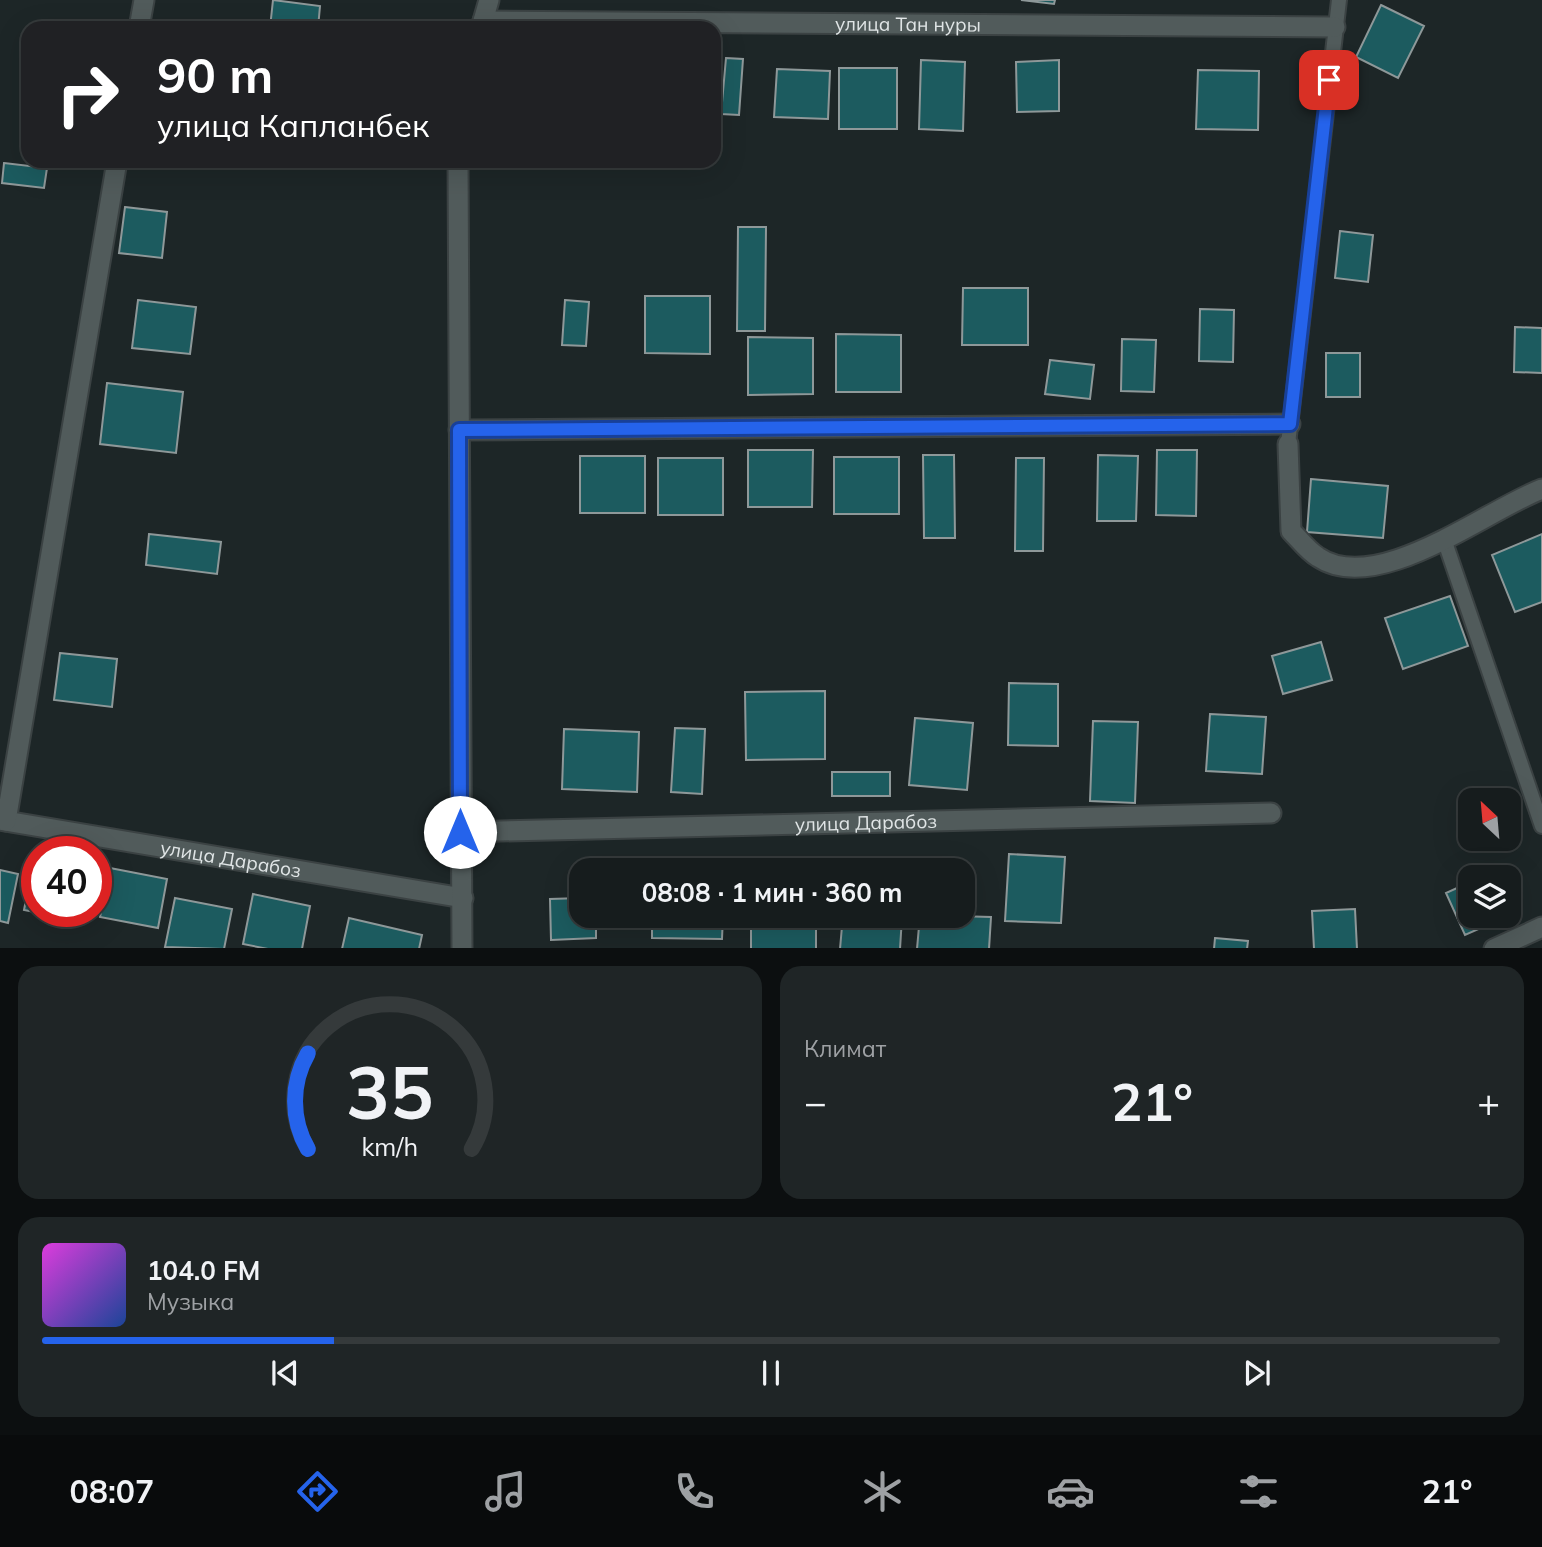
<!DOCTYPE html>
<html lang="ru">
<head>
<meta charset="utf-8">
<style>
  :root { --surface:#161c1d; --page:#1f2526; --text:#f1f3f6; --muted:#9ea1a4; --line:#353a3b; --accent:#2563eb }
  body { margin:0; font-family:Mulish,sans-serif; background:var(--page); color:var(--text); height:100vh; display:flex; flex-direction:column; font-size:26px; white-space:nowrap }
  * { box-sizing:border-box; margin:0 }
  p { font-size:23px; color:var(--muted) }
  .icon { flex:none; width:38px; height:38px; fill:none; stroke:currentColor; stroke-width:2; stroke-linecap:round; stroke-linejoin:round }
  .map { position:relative; height:948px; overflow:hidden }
  .drawer { display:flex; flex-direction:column; gap:18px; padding:18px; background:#0c0f10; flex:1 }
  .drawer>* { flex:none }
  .hud { position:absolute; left:21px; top:21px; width:700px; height:147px; border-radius:21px; box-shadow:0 7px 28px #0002,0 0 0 2px var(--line); background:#202124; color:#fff; overflow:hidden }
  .needle { width:46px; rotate:334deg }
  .controls { position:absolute; left:1458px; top:788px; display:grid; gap:14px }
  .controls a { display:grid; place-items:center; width:63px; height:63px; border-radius:14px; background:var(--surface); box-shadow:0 7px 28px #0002,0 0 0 2px var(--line); font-size:35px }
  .speed { position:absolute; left:21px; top:836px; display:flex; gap:14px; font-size:35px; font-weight:700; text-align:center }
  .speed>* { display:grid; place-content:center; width:91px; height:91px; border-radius:50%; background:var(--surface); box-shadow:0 7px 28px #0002,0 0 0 2px var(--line); line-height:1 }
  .speed .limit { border:10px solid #d22; background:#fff; color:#111 }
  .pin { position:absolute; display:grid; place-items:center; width:60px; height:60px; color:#fff; margin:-30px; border-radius:14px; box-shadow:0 4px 10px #0006 }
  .me { position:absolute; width:77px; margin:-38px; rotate:0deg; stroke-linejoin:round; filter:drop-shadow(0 0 5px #0008) }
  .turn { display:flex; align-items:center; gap:24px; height:147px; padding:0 21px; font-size:32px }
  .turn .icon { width:91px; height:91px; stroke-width:2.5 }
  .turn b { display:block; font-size:49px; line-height:60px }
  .big { font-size:52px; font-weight:700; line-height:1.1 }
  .drawer .widget { flex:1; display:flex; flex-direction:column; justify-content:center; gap:10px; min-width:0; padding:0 24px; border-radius:21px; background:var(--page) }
  .drawer .dial { align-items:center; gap:0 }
  .dial svg { height:182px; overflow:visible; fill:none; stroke:var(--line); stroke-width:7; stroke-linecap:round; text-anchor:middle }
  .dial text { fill:var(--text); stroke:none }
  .song { display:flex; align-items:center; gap:21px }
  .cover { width:84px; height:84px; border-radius:10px; background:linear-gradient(135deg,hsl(300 70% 55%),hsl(220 70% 35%)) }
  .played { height:7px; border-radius:4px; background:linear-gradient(90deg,var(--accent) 20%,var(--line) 20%) }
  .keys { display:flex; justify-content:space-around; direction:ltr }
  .heat { display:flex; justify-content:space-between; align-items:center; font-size:38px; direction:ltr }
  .drawer .tiles { flex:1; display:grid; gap:18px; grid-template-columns:1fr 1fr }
  .widget:last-child { grid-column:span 2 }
  .trip { position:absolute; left:569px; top:858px; width:406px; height:70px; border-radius:21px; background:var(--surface); box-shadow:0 7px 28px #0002,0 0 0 2px var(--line); font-weight:700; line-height:70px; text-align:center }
  .tabs { display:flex; height:112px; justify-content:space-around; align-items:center; background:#090b0c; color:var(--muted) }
  .tabs .icon { width:49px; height:49px }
  .tabs .current { color:var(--accent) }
  .tabs b { font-size:32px; color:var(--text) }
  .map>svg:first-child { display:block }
</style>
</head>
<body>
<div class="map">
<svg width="1542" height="949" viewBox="0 0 1542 949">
  <rect width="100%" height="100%" fill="#1d2627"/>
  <path fill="#1c5b5f" stroke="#8e9899" stroke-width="2" d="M 273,0 L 320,6 L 318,28 L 270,28 Z
    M 1021,0 L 1055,0 L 1054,4 Z
    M 1381,5 L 1424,26 L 1398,78 L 1356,57 Z
    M 726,58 L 743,59 L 739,115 L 721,114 Z
    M 921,60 L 965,62 L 963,131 L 919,129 Z
    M 1059,60 L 1059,111 L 1017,112 L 1016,62 Z
    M 839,68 L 897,68 L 897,129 L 839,129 Z
    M 777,69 L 830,71 L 828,119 L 774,117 Z
    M 1198,70 L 1259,71 L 1258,130 L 1196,129 Z
    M 4,163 L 47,168 L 44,188 L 2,183 Z
    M 125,207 L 167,212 L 162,258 L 119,253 Z
    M 738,227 L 766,227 L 765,331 L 737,331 Z
    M 1340,231 L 1373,235 L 1368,282 L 1335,278 Z
    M 963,288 L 1028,288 L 1028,345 L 962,345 Z
    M 645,296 L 710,296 L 710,354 L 645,353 Z
    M 138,300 L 196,307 L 190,354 L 132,348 Z
    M 565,300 L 589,302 L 586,346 L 562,345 Z
    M 1200,309 L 1234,310 L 1233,362 L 1199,361 Z
    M 1515,327 L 1542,328 L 1542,373 L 1514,372 Z
    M 836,334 L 901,335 L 901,392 L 836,392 Z
    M 748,337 L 813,338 L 813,394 L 748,395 Z
    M 1122,339 L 1156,340 L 1154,392 L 1121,391 Z
    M 1326,353 L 1360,353 L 1360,397 L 1326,397 Z
    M 1050,360 L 1094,365 L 1090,399 L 1045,394 Z
    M 107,383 L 183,392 L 176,453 L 100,444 Z
    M 748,450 L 813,450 L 812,507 L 748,507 Z
    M 1157,450 L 1197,450 L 1196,516 L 1156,515 Z
    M 923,455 L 954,455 L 955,538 L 924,538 Z
    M 1098,455 L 1138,456 L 1136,521 L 1097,521 Z
    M 580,456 L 645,456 L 645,513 L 580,513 Z
    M 834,457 L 899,457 L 899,514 L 834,514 Z
    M 658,458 L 723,458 L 723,515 L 658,515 Z
    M 1016,458 L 1044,458 L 1043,551 L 1015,551 Z
    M 1311,479 L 1388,486 L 1383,538 L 1307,532 Z
    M 149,534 L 221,542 L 217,574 L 146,565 Z
    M 1542,534 L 1542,602 L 1515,612 L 1492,555 Z
    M 1450,596 L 1468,646 L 1403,669 L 1385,618 Z
    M 1321,642 L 1332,680 L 1283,694 L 1272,656 Z
    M 60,653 L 117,659 L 112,707 L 54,700 Z
    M 1009,683 L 1058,684 L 1058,746 L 1008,745 Z
    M 825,691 L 825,759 L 746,760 L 745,692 Z
    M 1210,714 L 1266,717 L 1262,774 L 1206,771 Z
    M 915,718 L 973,723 L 967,790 L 909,785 Z
    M 1093,721 L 1138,722 L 1135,803 L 1090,801 Z
    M 675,728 L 705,729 L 702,794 L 671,792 Z
    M 564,729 L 639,732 L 637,792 L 562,789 Z
    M 832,772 L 890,772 L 890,796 L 832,796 Z
    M 1009,854 L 1065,857 L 1061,923 L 1005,921 Z
    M 34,860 L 37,860 L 37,912 L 83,912 L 81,921 L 24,910 Z
    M 110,868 L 167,879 L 158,928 L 100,917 Z
    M 0,870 L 18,874 L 8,923 L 0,921 Z
    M 1496,871 L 1499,877 L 1483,877 Z
    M 1470,882 L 1470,915 L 1508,915 L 1508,898 L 1515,913 L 1465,935 L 1446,893 Z
    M 253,894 L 310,906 L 302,949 L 268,949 L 243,944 Z
    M 175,898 L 232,909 L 224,949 L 165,947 Z
    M 581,898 L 581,915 L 596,915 L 596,938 L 551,940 L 550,899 Z
    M 1355,909 L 1357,949 L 1314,949 L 1312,911 Z
    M 652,915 L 723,915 L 722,939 L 652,938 Z
    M 751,915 L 816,915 L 816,949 L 751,949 Z
    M 843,915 L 902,917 L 900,949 L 840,949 Z
    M 920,915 L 991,917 L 989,949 L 917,949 Z
    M 349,918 L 422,935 L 419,949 L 342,949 Z
    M 1215,938 L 1248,941 L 1247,949 L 1214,949 Z"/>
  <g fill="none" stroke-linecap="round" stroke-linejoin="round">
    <g stroke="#3b4243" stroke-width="18">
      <path id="service" d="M 1288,444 L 1339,0
        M 1445,542 L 1542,826"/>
    </g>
    <g stroke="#3b4243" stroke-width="23">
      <g id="minor">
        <path id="s1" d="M 483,21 L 1335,27"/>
        <path d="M 139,28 L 144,0"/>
        <path d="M 459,430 L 1290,424"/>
        <path d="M 1288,444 L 1291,531 C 1299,539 1308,551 1318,557 C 1377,597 1486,510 1542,489"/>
        <path id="s2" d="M 0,820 L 463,898"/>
        <path d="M 6,821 L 117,161"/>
        <path id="s3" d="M 460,832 L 1271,813"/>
        <path d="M 1494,949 L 1542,927"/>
      </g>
    </g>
    <g stroke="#3b4243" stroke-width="23">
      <path id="tertiary" d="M 481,28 L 489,0
        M 458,161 L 462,949"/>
    </g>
    <use href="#service" stroke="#515b5b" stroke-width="14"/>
    <use href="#minor" stroke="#515b5b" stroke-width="19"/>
    <use href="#tertiary" stroke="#515b5b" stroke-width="19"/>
  </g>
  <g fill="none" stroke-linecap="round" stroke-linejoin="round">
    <g stroke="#184099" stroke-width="18">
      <path id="route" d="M 460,832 L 459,430 L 1290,424 L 1329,80"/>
    </g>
    <use href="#route" stroke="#2563eb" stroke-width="12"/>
  </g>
  <g text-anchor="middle" stroke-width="7" stroke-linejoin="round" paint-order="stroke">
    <g font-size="19" fill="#e0e5e6" stroke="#1d2627">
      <text dy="7" stroke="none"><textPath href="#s1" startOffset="425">улица Тан нуры</textPath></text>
      <text dy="7" stroke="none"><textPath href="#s3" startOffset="406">улица Дарабоз</textPath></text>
      <text dy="7" stroke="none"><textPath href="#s2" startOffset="234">улица Дарабоз</textPath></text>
    </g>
  </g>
</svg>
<div class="controls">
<a><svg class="needle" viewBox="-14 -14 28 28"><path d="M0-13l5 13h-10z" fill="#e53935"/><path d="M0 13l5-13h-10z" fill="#9ea1a4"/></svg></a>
<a><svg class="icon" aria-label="layers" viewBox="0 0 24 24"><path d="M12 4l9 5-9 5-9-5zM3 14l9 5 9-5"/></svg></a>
</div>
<div class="speed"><div class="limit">40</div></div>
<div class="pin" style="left:1329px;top:80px;background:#d93025"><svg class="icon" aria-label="arrive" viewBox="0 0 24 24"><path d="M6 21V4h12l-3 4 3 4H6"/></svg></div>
<svg class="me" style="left:460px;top:832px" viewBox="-20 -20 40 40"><circle r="19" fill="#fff"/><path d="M0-13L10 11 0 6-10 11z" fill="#2563eb"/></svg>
<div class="trip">08:08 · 1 мин · 360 m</div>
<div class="hud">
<div class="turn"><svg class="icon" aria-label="right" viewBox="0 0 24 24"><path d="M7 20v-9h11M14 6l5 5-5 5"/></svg><div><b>90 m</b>улица Капланбек</div></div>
</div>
</div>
<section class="drawer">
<div class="tiles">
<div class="widget dial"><svg viewBox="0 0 100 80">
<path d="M14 69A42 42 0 1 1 86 69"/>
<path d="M14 69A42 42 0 0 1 14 27" stroke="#2563eb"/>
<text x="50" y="56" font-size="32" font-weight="700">35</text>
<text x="50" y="72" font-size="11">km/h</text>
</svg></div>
<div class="widget"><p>Климат</p>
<div class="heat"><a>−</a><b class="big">21°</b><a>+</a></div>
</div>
<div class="widget">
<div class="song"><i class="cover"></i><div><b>104.0 FM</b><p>Музыка</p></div></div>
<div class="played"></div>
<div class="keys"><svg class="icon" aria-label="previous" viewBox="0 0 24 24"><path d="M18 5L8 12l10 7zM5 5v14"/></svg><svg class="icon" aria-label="pause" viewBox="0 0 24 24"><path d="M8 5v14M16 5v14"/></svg><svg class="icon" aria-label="next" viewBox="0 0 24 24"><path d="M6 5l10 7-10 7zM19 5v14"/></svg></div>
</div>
</div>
</section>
<nav class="tabs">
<b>08:07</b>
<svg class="icon current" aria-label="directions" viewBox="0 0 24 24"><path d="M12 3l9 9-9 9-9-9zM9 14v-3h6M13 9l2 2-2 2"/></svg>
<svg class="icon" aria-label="music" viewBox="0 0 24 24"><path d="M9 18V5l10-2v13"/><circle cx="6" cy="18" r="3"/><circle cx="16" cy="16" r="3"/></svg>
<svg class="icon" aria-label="phone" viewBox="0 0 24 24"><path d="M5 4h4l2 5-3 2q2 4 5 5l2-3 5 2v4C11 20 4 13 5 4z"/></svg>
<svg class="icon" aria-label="climate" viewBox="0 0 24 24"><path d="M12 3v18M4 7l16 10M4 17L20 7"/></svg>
<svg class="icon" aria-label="car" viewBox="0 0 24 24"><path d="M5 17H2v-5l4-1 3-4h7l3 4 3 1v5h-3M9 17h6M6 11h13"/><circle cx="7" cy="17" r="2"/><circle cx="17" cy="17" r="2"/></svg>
<svg class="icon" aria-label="filters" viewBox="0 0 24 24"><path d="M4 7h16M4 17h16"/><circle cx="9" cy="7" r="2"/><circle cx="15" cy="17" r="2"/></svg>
<b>21°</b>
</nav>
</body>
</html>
